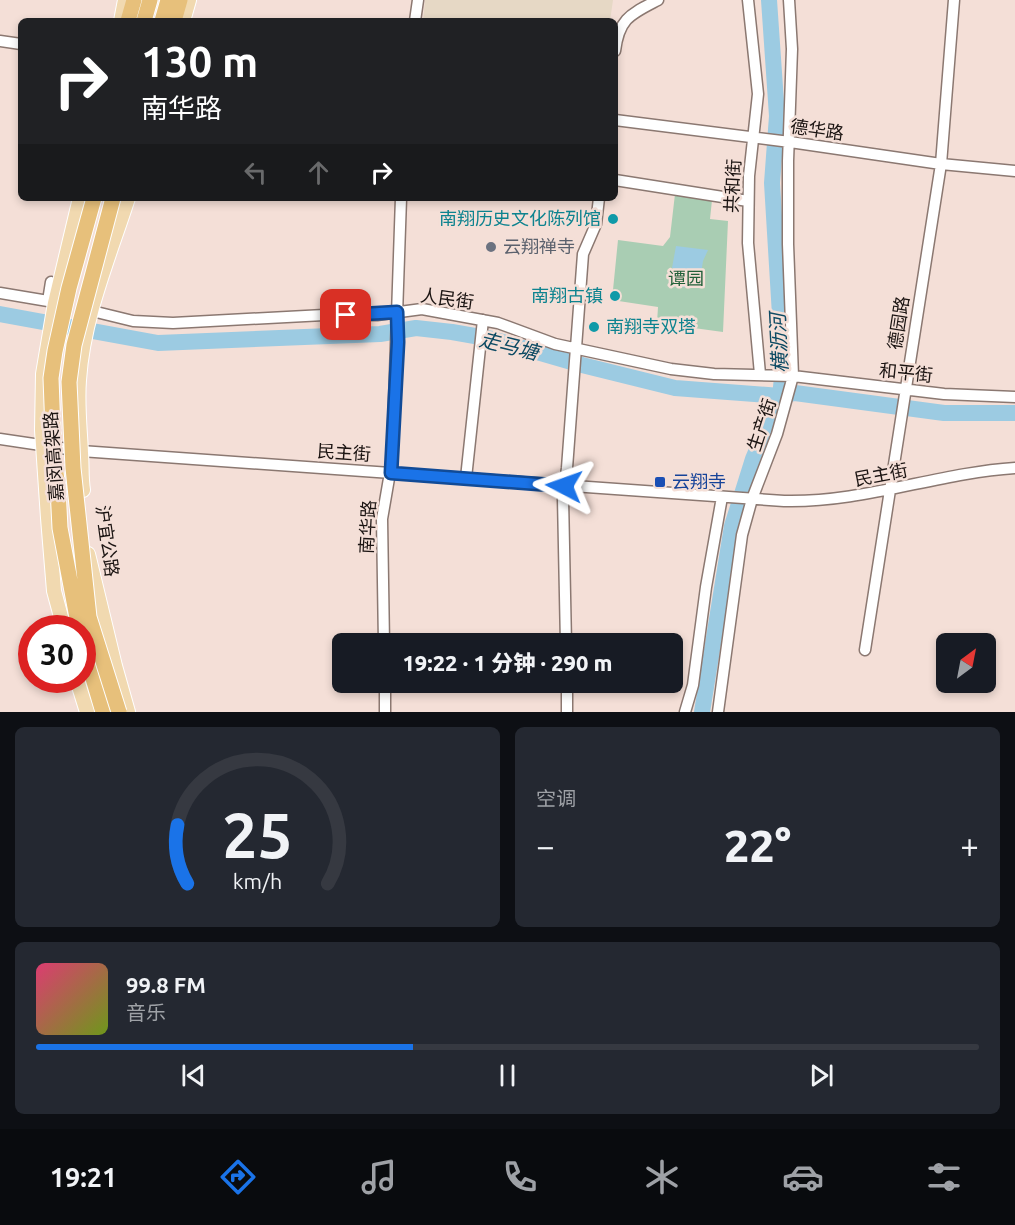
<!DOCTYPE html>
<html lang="zh">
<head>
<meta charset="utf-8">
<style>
  :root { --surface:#171b24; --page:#242831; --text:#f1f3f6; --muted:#9ea1a6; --line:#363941; --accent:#1a73e8 }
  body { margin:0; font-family:Ubuntu,"Noto Sans SC",sans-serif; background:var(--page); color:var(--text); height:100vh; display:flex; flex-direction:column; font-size:22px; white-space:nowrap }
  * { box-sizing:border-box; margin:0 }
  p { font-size:20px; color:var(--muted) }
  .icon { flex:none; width:33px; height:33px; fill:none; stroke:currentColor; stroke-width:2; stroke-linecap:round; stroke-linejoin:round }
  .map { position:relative; height:712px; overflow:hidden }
  .side { display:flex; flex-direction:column; gap:15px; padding:15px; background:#0d0f14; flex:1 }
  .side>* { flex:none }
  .hud { position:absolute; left:18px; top:18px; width:600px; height:183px; border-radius:9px; box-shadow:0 3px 9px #0003; background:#202124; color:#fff; overflow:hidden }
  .needle { width:39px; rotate:32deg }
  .tools { position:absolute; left:936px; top:633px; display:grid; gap:12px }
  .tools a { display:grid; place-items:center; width:60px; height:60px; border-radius:9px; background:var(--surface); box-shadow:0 3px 9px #0003; font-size:30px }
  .speed { position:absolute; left:18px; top:615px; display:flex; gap:12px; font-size:30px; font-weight:700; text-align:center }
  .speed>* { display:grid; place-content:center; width:78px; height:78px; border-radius:50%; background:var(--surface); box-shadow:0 3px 9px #0003; line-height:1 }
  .speed .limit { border:9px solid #d22; background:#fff; color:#111 }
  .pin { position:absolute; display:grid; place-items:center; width:51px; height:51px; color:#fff; margin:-26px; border-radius:12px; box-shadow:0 3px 9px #0006 }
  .me { position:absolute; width:66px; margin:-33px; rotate:274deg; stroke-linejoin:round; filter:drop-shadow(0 0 4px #0008) }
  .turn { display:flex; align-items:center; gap:21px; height:126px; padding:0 24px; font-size:27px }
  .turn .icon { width:78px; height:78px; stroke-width:2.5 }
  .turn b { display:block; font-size:42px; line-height:51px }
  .lanes { display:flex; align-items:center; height:57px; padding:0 24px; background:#0003; justify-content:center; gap:30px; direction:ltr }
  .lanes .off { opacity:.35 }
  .big { font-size:45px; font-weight:800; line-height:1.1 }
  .side .tile { flex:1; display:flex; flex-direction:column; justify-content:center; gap:9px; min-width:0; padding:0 21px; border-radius:9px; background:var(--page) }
  .side .dial { align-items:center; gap:0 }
  .dial svg { height:156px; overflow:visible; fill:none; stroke:var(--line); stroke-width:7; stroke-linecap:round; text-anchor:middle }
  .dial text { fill:var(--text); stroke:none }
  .song { display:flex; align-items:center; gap:18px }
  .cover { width:72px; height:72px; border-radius:9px; background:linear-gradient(135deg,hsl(340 70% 55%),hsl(80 70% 35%)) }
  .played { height:6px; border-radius:3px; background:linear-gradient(90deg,var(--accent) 40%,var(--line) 40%) }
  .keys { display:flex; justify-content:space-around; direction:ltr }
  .heat { display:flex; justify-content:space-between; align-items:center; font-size:33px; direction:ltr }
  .side .tiles { flex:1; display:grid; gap:15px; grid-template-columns:1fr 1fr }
  .tile:last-child { grid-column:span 2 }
  .trip { position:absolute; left:332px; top:633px; width:351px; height:60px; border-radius:9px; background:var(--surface); box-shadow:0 3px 9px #0003; font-weight:800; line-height:60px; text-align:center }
  .tab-bar { display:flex; height:96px; justify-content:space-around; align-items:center; background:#090b0e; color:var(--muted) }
  .tab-bar .icon { width:42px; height:42px }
  .tab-bar .on { color:var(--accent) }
  .tab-bar b { font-size:27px; color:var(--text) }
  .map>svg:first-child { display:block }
</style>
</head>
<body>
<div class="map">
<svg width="1015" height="712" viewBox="0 0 1015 712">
  <rect width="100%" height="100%" fill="#f4dfd7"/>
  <path fill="#e6d8c5" d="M 425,0 L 613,0 L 610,21 L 423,21 Z"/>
  <path fill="#a9cdb3" d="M 675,194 L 712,200 L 710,219 L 728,221 L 723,332 L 657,323 L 658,307 L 612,300 L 618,240 L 663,246 L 670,237 Z"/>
  <path fill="#9ccbe2" d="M 676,246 L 708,250 L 703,261 L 701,274 L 696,276 L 696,282 L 692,288 L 682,287 L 683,278 L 679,270 L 672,268 Z"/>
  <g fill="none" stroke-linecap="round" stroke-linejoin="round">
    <path stroke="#9ccbe2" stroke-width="16" d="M 0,314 L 158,343 L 380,334 L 416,328 L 452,332 L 492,339 L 582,365 L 675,388 L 780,396 L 795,393 L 944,413 L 1015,413
      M 702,712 L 732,526 L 753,459 L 780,396 L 783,369 L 782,348 L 772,183 L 777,116 L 769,0"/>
    <g stroke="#8b7871" stroke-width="13">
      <path id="minor" d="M 748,0 L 758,94 L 749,176 L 748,243 L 760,374
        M 415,21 L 418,0
        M 0,41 L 21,44
        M 615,51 C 619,18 631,14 658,0
        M 615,120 L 790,142 L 941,164 L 1015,171
        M 615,180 L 748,201
        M 0,293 L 48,301 L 51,282 L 59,284
        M 92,311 L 133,321 L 173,323 L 324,315 L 377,315 L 422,309 L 498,323 L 555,344 L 671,369 L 714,374 L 793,376 L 944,394 L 1015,397
        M 0,439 L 81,451 L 784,501 C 863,503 937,473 1015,468
        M 466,478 L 483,320
        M 384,644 L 382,519 L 392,461 L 401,198
        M 566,644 L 563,498 L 567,468 L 583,254 L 596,224 L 599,198
        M 865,650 L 941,164 L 954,0
        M 567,682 L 567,712
        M 385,712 L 385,682
        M 685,712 L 693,685 L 706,587 L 722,497
        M 718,712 L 742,535 L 752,499 L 777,434 L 793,376 L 788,244 L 788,161 L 792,49 L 789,0"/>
    </g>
    <g stroke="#fff" stroke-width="16">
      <path id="major" d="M 121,21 L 125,0
        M 183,21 L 189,0
        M 83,490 C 81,478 82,466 81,453 C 80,429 77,405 79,380 C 83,318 109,257 128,198
        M 88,554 L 115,666 L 128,712
        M 64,628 L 54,591 L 48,518 L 42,430 L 43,374 L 55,303 L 80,198
        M 77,680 L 87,712"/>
    </g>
    <g stroke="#fff" stroke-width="17">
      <path id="highway" d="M 128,21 L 134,0
        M 144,21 L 150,0
        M 162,21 L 168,0
        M 174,21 L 180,0
        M 82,641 L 103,712"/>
    </g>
    <use href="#minor" stroke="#fff" stroke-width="10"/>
    <use href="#major" stroke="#f1d9b0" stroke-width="14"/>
    <use href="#highway" stroke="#e7c07b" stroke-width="15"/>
    <g stroke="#fff" stroke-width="17" stroke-linecap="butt">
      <path id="highway-bridge" d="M 113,198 L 74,345 L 69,382 L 73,468 L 89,617 L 119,712
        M 79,628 L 60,528 L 58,488 L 54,458 L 51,378 L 55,351 L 69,288 L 94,198"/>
    </g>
    <use href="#highway-bridge" stroke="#e7c07b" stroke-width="15"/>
  </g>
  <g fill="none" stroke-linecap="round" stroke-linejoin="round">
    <g stroke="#114b97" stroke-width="15">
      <path id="route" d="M 346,315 L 397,312 L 398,342 L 391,473 L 564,486"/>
    </g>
    <use href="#route" stroke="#1a73e8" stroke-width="10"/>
  </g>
  <g fill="#0f9aa8" stroke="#f4dfd7" stroke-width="2">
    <circle cx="613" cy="219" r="6"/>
    <circle cx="615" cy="296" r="6"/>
    <circle cx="594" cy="327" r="6"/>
  </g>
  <circle fill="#6b7280" stroke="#f4dfd7" stroke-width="2" cx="491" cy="247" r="6"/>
  <rect fill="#1a4fb4" stroke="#f4dfd7" stroke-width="2" x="654" y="476" width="12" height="12" rx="3"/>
  <g text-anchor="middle" stroke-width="5" stroke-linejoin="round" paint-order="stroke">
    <g font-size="18" fill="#1b1412" stroke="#f4dfd7">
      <text transform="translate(817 130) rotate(8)" y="6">德华路</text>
      <text transform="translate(733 186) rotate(-87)" y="6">共和街</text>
      <text transform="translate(447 299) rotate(8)" y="6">人民街</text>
      <text transform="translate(899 323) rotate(-81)" y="6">德园路</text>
      <text transform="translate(906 373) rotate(6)" y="6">和平街</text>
      <text transform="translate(762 425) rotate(-72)" y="6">生产街</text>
      <text transform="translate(344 453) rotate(4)" y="6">民主街</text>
      <text transform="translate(54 456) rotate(-94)" y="6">嘉闵高架路</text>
      <text transform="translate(881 475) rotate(-11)" y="6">民主街</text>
      <text transform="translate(368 527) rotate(-87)" y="6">南华路</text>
      <text transform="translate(107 541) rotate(82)" y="6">沪宜公路</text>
    </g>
    <g font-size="18" fill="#0d838f" stroke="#f4dfd7" text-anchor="end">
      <text x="601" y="225">南翔历史文化陈列馆</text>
      <text x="603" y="302">南翔古镇</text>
      <text x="606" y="333" text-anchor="start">南翔寺双塔</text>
    </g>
    <g font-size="18" fill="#5b616d" stroke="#f4dfd7" text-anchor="start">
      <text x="503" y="253">云翔禅寺</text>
    </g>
    <g font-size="18" fill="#226039" stroke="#f4dfd7">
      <text x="686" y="285">谭园</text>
    </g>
    <g font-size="18" fill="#164399" stroke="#f4dfd7" text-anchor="start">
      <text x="672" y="488">云翔寺</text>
    </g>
    <g font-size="20" font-style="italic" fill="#0c4a63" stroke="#f4dfd7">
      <text transform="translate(779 343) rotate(-93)" y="7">横沥河</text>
      <text transform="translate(509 346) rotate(14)" y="7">走马塘</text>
    </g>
  </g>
</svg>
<div class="tools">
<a><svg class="needle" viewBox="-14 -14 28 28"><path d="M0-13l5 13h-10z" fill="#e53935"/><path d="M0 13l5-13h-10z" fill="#9ea1a6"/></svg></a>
</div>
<div class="speed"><div class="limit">30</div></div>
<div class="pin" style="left:346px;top:315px;background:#d93025"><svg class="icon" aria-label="arrive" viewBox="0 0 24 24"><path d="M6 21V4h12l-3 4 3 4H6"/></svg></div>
<svg class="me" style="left:564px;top:486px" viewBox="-20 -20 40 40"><path d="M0-17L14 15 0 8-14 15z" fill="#1a73e8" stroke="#fff" stroke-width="4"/></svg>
<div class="trip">19:22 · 1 分钟 · 290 m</div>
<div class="hud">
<div class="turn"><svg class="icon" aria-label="right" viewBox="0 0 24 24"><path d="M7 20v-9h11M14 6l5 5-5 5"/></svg><div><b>130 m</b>南华路</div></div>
<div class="lanes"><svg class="icon off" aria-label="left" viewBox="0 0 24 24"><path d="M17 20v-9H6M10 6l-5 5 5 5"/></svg><svg class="icon off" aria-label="ahead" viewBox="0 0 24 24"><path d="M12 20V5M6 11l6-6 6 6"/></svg><svg class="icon" aria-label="right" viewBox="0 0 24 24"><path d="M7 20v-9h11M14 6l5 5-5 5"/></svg></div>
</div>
</div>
<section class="side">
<div class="tiles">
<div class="tile dial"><svg viewBox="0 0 100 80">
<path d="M14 69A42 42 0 1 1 86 69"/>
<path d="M14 69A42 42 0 0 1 9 39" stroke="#1a73e8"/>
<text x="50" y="56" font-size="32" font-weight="700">25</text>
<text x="50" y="72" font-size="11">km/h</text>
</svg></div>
<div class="tile"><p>空调</p>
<div class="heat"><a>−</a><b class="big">22°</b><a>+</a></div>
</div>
<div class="tile">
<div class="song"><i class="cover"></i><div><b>99.8 FM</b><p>音乐</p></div></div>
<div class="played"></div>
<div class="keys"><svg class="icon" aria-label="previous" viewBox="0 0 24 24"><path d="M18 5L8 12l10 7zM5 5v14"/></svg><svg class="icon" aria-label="pause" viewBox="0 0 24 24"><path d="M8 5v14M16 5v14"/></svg><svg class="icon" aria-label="next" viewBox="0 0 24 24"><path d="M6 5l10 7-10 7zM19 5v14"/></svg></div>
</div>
</div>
</section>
<nav class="tab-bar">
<b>19:21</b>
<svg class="icon on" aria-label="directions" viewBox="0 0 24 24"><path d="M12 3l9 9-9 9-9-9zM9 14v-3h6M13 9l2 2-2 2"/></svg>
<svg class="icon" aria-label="music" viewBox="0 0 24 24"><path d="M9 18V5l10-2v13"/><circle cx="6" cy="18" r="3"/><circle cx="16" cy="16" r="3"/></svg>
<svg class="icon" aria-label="phone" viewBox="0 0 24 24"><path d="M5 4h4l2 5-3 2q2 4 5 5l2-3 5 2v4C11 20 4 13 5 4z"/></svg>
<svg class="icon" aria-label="climate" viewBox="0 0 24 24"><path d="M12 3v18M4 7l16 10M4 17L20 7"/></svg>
<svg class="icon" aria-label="car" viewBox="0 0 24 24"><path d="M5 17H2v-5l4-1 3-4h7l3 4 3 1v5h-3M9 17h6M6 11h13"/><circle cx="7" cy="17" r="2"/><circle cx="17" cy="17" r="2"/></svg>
<svg class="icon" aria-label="filters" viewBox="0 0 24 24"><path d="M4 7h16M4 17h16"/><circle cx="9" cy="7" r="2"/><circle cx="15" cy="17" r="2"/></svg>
</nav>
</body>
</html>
